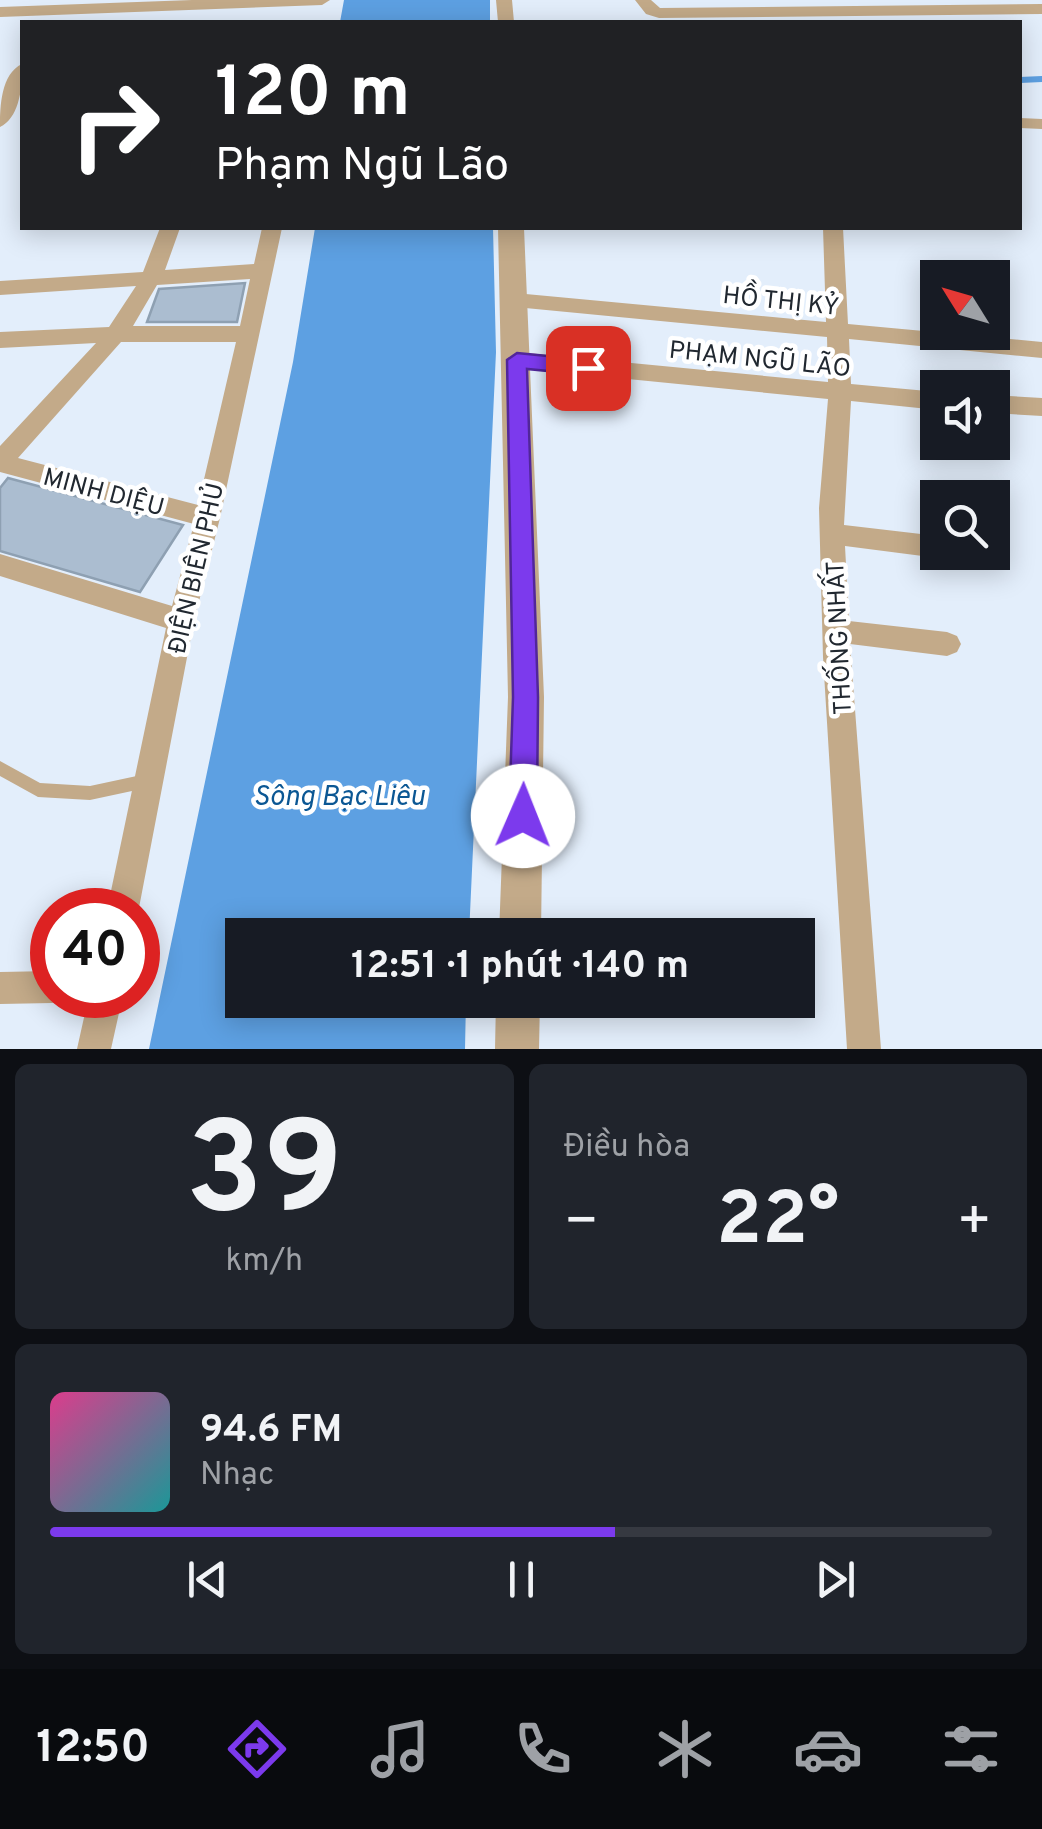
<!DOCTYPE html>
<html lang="vi">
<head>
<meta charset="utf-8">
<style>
  :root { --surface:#171b24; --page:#20242c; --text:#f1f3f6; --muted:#9ea1a6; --line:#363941; --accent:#7c3aed }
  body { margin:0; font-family:Overpass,sans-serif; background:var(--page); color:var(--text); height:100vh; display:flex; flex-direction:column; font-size:38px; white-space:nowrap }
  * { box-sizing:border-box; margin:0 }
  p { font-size:32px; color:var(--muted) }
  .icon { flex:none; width:55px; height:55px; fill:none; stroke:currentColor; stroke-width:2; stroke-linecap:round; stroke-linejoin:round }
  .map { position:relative; height:1049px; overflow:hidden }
  .side { display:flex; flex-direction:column; gap:15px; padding:15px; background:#0d0f14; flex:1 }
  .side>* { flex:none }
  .guide { position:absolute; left:20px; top:20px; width:1002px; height:210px; border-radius:0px; box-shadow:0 5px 25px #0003; background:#202124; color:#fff; overflow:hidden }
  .needle { width:65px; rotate:307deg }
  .buttons { position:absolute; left:920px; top:260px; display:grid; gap:20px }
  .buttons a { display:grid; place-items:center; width:90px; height:90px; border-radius:0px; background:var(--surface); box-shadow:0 5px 25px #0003; font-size:50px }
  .speed { position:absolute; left:30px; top:888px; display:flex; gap:20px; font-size:50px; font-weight:700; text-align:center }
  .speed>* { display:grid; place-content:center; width:130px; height:130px; border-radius:50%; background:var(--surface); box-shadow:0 5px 25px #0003; line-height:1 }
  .speed .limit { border:15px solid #d22; background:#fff; color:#111 }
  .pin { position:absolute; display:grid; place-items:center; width:85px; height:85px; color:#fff; margin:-42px; border-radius:20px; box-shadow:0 5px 15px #0006 }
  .me { position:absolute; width:110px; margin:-55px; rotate:1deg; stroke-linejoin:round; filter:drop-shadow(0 0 8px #0008) }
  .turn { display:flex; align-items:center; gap:35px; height:210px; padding:0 30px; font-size:45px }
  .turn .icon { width:130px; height:130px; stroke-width:2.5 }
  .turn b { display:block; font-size:70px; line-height:85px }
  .big { font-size:75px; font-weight:700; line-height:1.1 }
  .side .card { flex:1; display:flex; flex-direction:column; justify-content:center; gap:15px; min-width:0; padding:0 35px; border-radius:15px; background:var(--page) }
  .side .dial { align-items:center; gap:0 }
  .dial b { font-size:130px; line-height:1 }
  .song { display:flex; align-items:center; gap:30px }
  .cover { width:120px; height:120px; border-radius:15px; background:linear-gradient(135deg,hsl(330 70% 55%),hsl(180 70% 35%)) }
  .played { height:10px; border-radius:5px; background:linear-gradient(90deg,var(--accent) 60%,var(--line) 60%) }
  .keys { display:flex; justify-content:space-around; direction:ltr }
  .heat { display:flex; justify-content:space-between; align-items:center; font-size:55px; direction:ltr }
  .side .tiles { flex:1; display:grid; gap:15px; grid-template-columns:1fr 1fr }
  .card:last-child { grid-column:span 2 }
  .trip { position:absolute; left:225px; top:918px; width:590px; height:100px; border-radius:0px; background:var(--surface); box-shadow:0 5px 25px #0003; font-weight:700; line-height:100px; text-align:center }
  .tab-bar { display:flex; height:160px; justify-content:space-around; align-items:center; background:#090b0e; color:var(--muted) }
  .tab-bar .icon { width:70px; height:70px }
  .tab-bar .current { color:var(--accent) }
  .tab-bar b { font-size:45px; color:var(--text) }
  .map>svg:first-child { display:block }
</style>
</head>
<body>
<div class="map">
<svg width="1042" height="1049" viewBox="0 0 1042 1049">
  <rect width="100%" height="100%" fill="#e3eefb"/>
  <path fill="#5da0e2" d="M 344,0 L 490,0 L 490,22 L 340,22 Z
    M 315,228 L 493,228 L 496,352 L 469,935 L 242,935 L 242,1000 L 466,1000 L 465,1049 L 149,1049 L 293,362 Z"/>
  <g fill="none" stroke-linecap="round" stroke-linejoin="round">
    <path stroke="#5da0e2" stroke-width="6" d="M 1020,80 L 1042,79"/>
  </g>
  <path fill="#abbdd0" stroke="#8ea0b2" stroke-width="2.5" d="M 245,283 L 237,322 L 147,322 L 159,289 Z
    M 8,478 L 183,525 L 140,592 L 0,551 L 0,488 Z"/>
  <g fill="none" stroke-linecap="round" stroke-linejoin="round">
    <path fill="#c3aa89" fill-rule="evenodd" d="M 0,761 L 40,783 L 90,786 L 146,774 L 151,776 L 153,781 L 151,786 L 146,788 L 90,800 L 38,797 L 0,776 Z"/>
    <path fill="#c3aa89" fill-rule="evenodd" d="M 192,0 L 330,0 L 322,5 L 0,17 L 0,7 Z
      M 496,0 L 512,0 L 514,22 L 498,22 Z
      M 635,0 L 651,0 L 660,8 L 1042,4 L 1042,14 L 659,18 L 646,14 Z
      M 22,64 C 23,84 20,118 0,127 C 0,106 1,74 22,64 Z
      M 1020,118 L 1042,119 L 1042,129 L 1020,128 Z
      M 160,228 L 180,228 L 165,270 L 254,264 L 262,228 L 282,228 L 220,518 L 194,621 L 138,913 L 138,910 L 107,910 L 166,628 L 0,576 L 0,554 L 172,606 L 194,524 L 0,472 L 0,446 L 96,343 L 0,348 L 0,332 L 109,327 L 136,286 L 0,295 L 0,281 L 143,272 ZM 250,279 L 240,326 L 133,326 L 157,285 ZM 121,342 L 236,342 L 198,505 L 18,458 Z
      M 823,228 L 843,228 L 848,324 L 1042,342 L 1042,358 L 849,339 L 851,384 L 938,392 L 938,410 L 851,401 L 844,525 L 938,536 L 938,552 L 948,552 L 938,558 L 845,546 L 849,621 L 947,632 L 957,636 L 961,644 L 957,652 L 947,656 L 850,644 L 881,1049 L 847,1049 L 823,657 L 819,508 L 828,399 L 517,368 L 506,360 L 517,352 L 828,382 L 827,337 L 515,307 L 504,300 L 515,293 L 826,322 Z
      M 992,395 L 1042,398 L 1042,416 L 992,413 Z
      M 52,971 L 52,995 L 65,995 L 64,999 L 52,1003 L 0,1004 L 0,972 Z
      M 89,995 L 123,995 L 111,1049 L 77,1049 Z"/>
    <path fill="#c3aa89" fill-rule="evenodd" d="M 498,228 L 524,228 L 544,697 L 541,935 L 499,935 L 508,697 Z
      M 496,1000 L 540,1000 L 539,1049 L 495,1049 Z"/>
  </g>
  <path fill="#7c3aed" stroke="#51269a" stroke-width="2.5" d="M 517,353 L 588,360 L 599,368 L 588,375 L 527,369 L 538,697 L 537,816 L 533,826 L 523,830 L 513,826 L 509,816 L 513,697 L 507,360 Z"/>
  <g text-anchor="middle" stroke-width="9" stroke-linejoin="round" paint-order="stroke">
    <g font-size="25" fill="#212830" stroke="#fff">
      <text transform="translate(781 300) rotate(6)" y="9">HỒ THỊ KỶ</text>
      <text transform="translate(760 358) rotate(6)" y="9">PHẠM NGŨ LÃO</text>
      <text transform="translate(104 491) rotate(15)" y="9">MINH DIỆU</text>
      <text transform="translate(195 568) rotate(-77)" y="9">ĐIỆN BIÊN PHỦ</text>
      <text transform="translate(838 638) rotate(-93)" y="9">THỐNG NHẤT</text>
    </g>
    <g font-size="28" font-style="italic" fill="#0b5794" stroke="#fff">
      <text x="339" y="805">Sông Bạc Liêu</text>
    </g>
  </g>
</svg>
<div class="buttons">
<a><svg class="needle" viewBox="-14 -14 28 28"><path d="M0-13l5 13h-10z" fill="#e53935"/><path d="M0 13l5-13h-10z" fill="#9ea1a6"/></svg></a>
<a><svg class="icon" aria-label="sound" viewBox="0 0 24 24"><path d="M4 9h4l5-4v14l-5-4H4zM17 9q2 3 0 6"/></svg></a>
<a><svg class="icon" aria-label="search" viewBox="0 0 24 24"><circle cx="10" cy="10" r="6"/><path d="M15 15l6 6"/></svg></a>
</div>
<div class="speed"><div class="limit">40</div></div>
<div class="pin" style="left:588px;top:368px;background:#d93025"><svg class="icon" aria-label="arrive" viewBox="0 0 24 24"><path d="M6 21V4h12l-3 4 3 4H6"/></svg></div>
<svg class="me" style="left:523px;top:816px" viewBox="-20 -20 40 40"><circle r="19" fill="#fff"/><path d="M0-13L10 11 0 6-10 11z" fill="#7c3aed"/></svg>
<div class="trip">12:51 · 1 phút · 140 m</div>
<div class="guide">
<div class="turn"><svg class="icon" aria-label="right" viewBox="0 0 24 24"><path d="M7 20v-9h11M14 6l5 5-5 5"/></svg><div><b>120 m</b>Phạm Ngũ Lão</div></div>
</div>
</div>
<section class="side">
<div class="tiles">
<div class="card dial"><b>39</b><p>km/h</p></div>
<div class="card"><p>Điều hòa</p>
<div class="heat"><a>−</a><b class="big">22°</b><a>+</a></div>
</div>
<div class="card">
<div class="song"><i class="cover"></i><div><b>94.6 FM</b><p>Nhạc</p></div></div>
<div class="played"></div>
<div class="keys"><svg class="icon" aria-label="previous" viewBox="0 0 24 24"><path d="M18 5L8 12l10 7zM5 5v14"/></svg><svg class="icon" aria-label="pause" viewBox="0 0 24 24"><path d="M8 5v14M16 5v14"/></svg><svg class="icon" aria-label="next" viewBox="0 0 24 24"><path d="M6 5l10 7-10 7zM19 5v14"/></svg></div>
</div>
</div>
</section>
<nav class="tab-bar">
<b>12:50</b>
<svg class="icon current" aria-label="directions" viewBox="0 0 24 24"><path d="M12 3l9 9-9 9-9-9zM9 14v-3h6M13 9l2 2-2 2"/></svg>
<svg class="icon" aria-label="music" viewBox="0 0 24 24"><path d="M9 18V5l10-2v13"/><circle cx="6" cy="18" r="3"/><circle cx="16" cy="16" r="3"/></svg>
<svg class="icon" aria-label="phone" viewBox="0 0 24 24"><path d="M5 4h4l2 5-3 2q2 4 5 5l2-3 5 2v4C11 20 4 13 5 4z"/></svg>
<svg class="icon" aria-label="climate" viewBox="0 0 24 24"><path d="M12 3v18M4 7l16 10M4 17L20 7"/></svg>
<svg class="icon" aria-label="car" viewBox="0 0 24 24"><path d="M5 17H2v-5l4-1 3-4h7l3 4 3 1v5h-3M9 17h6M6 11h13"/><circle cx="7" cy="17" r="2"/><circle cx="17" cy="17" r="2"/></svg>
<svg class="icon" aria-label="filters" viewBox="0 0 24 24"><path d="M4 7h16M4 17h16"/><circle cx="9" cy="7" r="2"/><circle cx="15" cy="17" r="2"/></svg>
</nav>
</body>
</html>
